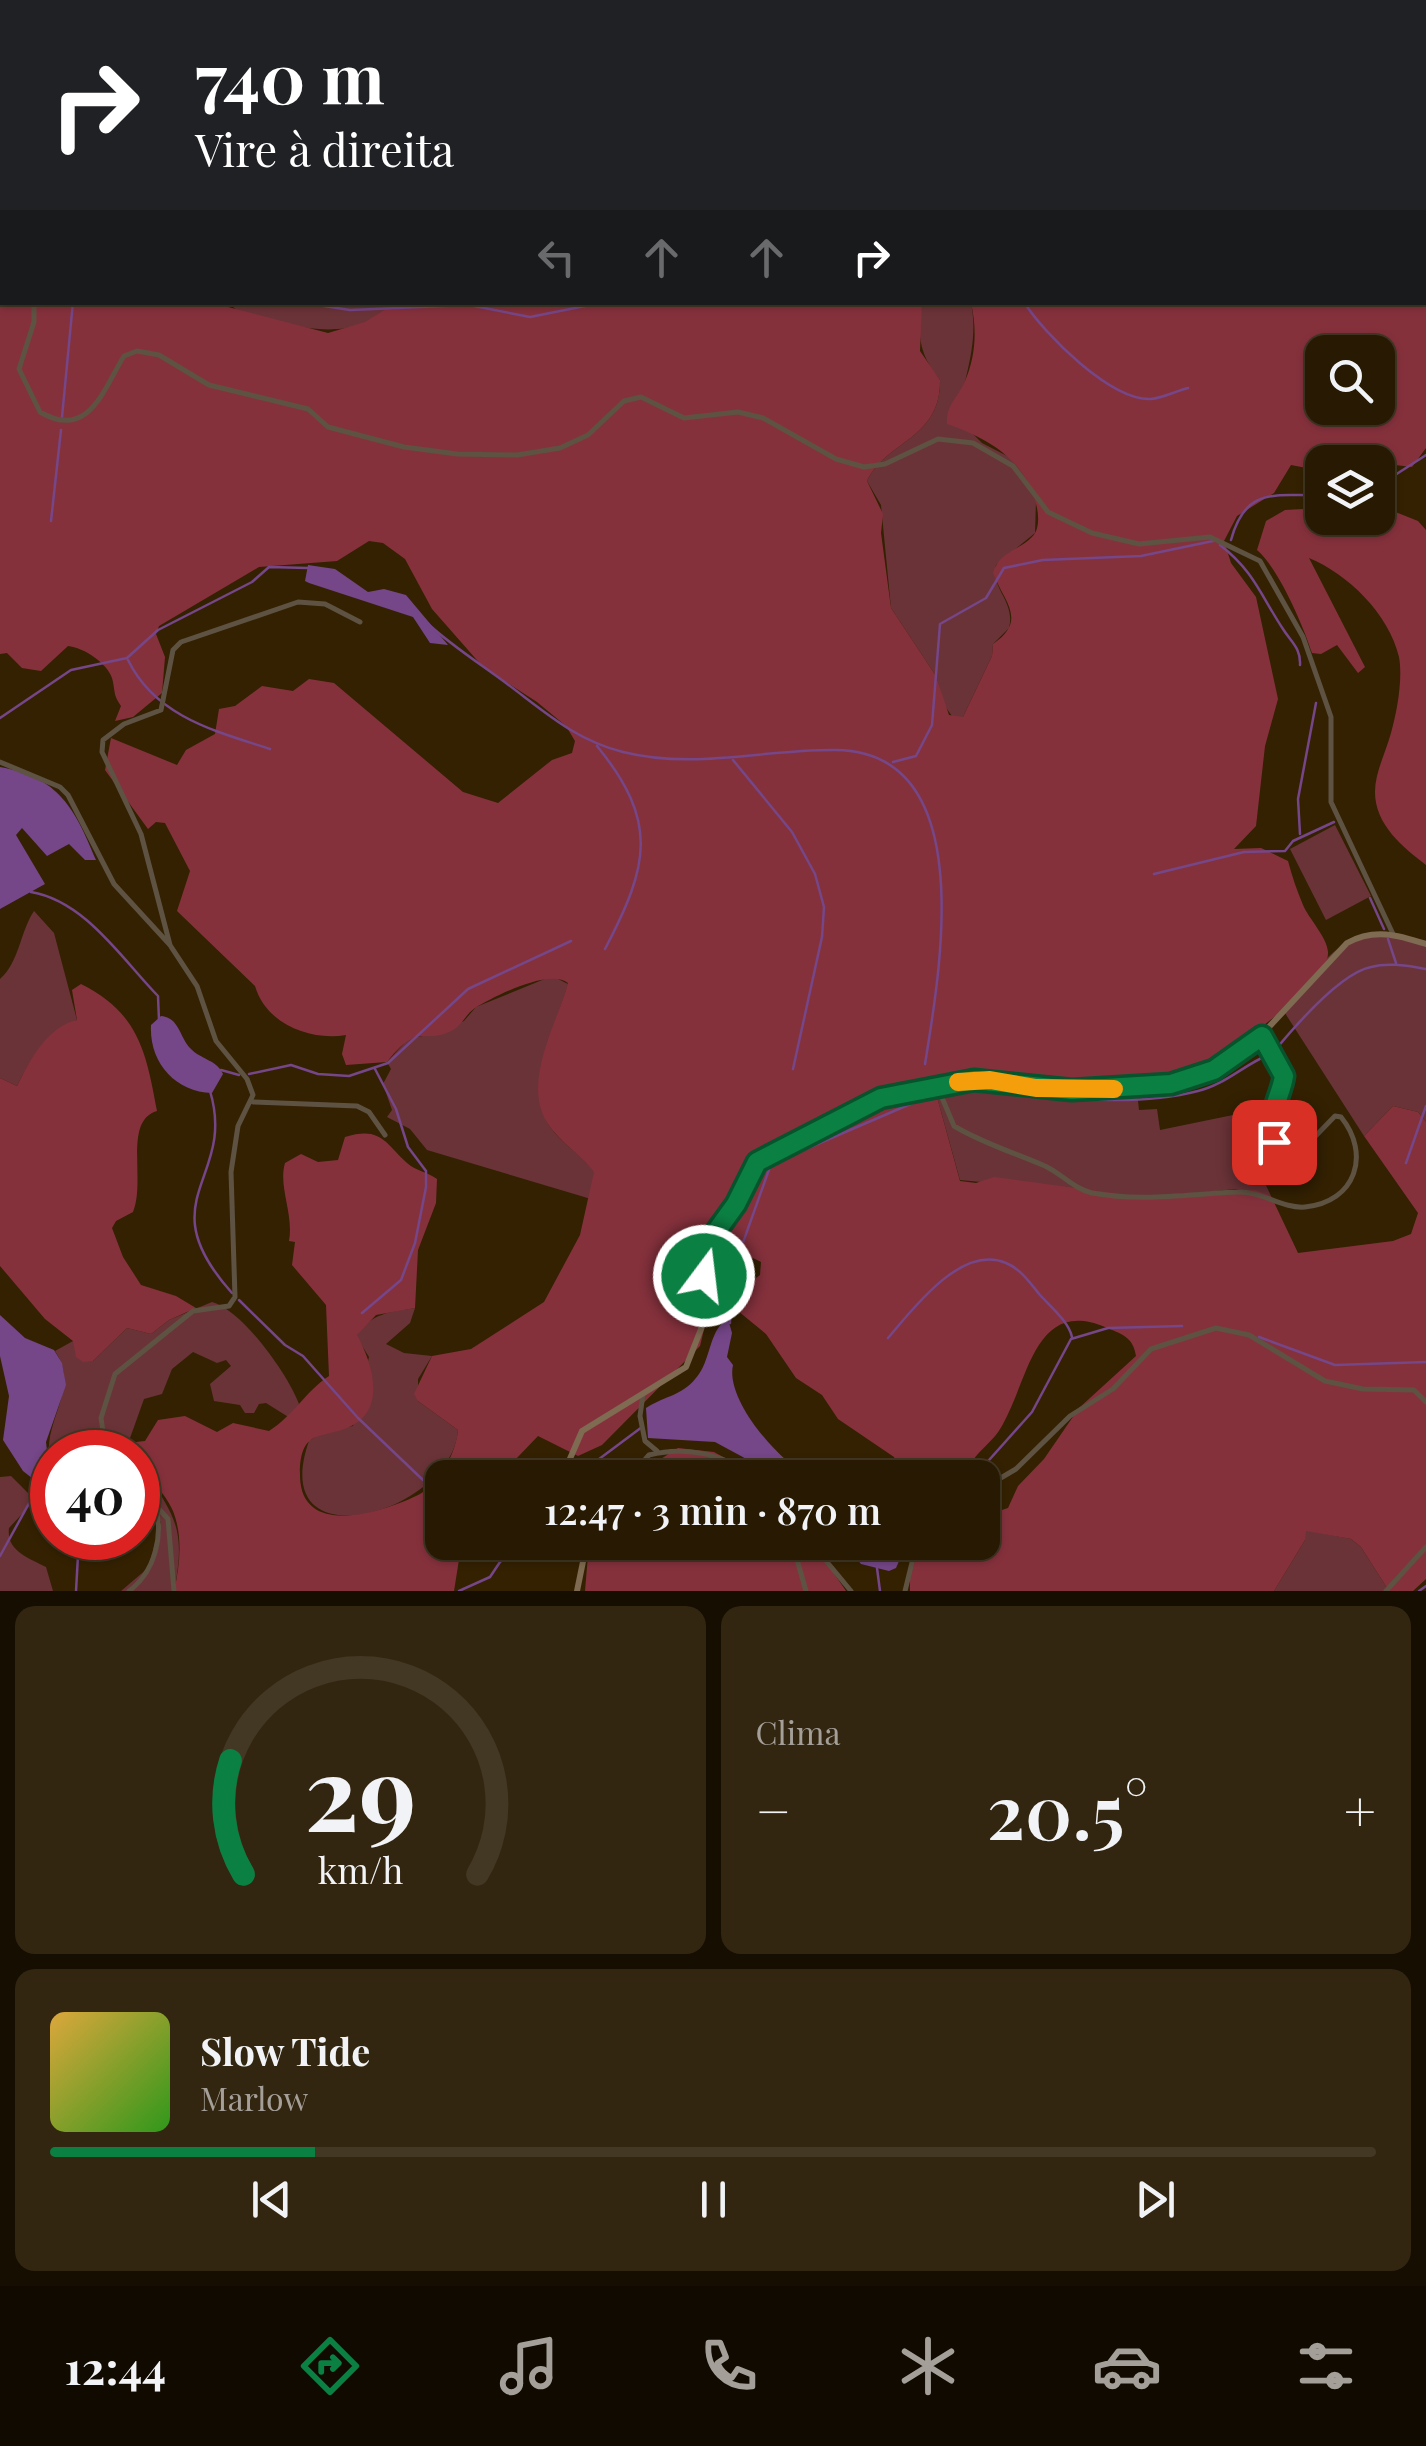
<!DOCTYPE html>
<html lang="pt">
<head>
<meta charset="utf-8">
<style>
  :root { --surface:#271902; --page:#332611; --text:#f1f3f6; --muted:#a4a099; --line:#433824; --accent:#0b8043 }
  body { margin:0; font-family:"Playfair Display",serif; background:var(--page); color:var(--text); height:100vh; display:flex; flex-direction:column; font-size:38px; white-space:nowrap }
  * { box-sizing:border-box; margin:0 }
  p { font-size:32px; color:var(--muted) }
  .icon { flex:none; width:55px; height:55px; fill:none; stroke:currentColor; stroke-width:2; stroke-linecap:round; stroke-linejoin:round }
  .map { position:relative; height:1591px; overflow:hidden }
  .side { display:flex; flex-direction:column; gap:15px; padding:15px; background:#150e01; flex:1 }
  .side>* { flex:none }
  .top-card { position:absolute; left:0px; top:0px; width:1428px; height:305px; box-shadow:0 2px 8px #0004,0 0 0 2px var(--line); background:#202124; color:#fff; overflow:hidden }
  .controls { position:absolute; left:1305px; top:335px; display:grid; gap:20px }
  .controls a { display:grid; place-items:center; width:90px; height:90px; border-radius:20px; background:var(--surface); box-shadow:0 2px 8px #0004,0 0 0 2px var(--line); font-size:50px }
  .speed { position:absolute; left:30px; top:1430px; display:flex; gap:20px; font-size:50px; font-weight:700; text-align:center }
  .speed>* { display:grid; place-content:center; width:130px; height:130px; border-radius:50%; background:var(--surface); box-shadow:0 2px 8px #0004,0 0 0 2px var(--line); line-height:1 }
  .speed .limit { border:15px solid #d22; background:#fff; color:#111 }
  .pin { position:absolute; display:grid; place-items:center; width:85px; height:85px; color:#fff; margin:-42px; border-radius:20px; box-shadow:0 5px 15px #0006 }
  .me { position:absolute; width:110px; margin:-55px; rotate:15deg; stroke-linejoin:round; filter:drop-shadow(0 0 8px #0008) }
  .turn { display:flex; align-items:center; gap:35px; height:210px; padding:0 30px; font-size:45px }
  .turn .icon { width:130px; height:130px; stroke-width:2.5 }
  .turn b { display:block; font-size:70px; line-height:85px }
  .lanes { display:flex; align-items:center; height:95px; padding:0 30px; background:#0003; justify-content:center; gap:50px; direction:ltr }
  .lanes .off { opacity:.35 }
  .big { font-size:75px; font-weight:600; line-height:1.1 }
  .side .tile { flex:1; display:flex; flex-direction:column; justify-content:center; gap:15px; min-width:0; padding:0 35px; border-radius:20px; background:var(--page) }
  .side .dial { align-items:center; gap:0 }
  .dial svg { height:260px; overflow:visible; fill:none; stroke:var(--line); stroke-width:7; stroke-linecap:round; text-anchor:middle }
  .dial text { fill:var(--text); stroke:none }
  .song { display:flex; align-items:center; gap:30px }
  .cover { width:120px; height:120px; border-radius:15px; background:linear-gradient(135deg,hsl(40 70% 55%),hsl(110 70% 35%)) }
  .played { height:10px; border-radius:5px; background:linear-gradient(90deg,var(--accent) 20%,var(--line) 20%) }
  .keys { display:flex; justify-content:space-around; direction:ltr }
  .heat { display:flex; justify-content:space-between; align-items:center; font-size:55px; direction:ltr }
  .side .tiles { flex:1; display:grid; gap:15px; grid-template-columns:1fr 1fr }
  .tile:last-child { grid-column:span 2 }
  .trip { position:absolute; left:425px; top:1460px; width:575px; height:100px; border-radius:20px; background:var(--surface); box-shadow:0 2px 8px #0004,0 0 0 2px var(--line); font-weight:600; line-height:100px; text-align:center }
  .tabs { display:flex; height:160px; justify-content:space-around; align-items:center; background:#100a01; color:var(--muted) }
  .tabs .icon { width:70px; height:70px }
  .tabs .on { color:var(--accent) }
  .tabs b { font-size:45px; color:var(--text) }
  .map>svg:first-child { display:block }
</style>
</head>
<body>
<div class="map">
<svg width="1426" height="1591" viewBox="0 0 1426 1591">
  <rect width="100%" height="100%" fill="#342102"/>
  <path fill="#6a3338" d="M 228,303 L 396,303 C 349,347 293,326 238,311 Z
    M 922,303 L 971,303 C 980,347 961,384 956,427 L 969,430 L 982,443 L 1011,458 L 1022,468 L 1036,501 L 1035,533 L 996,565 C 990,588 1016,602 1009,628 L 993,644 L 992,656 L 963,717 L 954,719 L 945,706 L 936,676 L 891,608 L 881,505 L 867,481 C 886,441 941,439 940,380 C 919,354 917,336 922,303 Z
    M 1335,825 L 1371,896 L 1326,920 L 1290,849 Z
    M 34,911 L 54,933 L 77,1020 C 46,1033 32,1057 17,1086 L 0,1078 L 0,979 C 19,963 20,932 34,911 Z
    M 1372,932 L 1426,942 L 1426,1122 L 1418,1112 L 1393,1106 L 1364,1136 L 1283,1010 C 1311,977 1330,943 1372,932 Z
    M 552,976 L 568,984 C 556,1026 523,1087 550,1127 C 562,1144 582,1155 595,1172 L 591,1199 L 427,1150 L 410,1129 L 387,1117 L 392,1110 L 383,1084 L 391,1069 L 387,1062 L 408,1039 L 437,1033 L 464,1021 L 476,1007 Z
    M 983,1073 L 1097,1084 L 1136,1083 L 1139,1110 L 1157,1109 L 1160,1130 L 1233,1115 L 1271,1196 L 1235,1189 L 1149,1198 L 960,1180 L 937,1097 L 943,1083 Z
    M 212,1302 C 242,1310 288,1374 299,1404 L 290,1418 L 266,1403 L 259,1404 L 254,1413 L 245,1413 L 240,1405 L 214,1401 L 210,1384 L 231,1366 L 226,1360 L 217,1363 L 193,1352 L 172,1369 L 162,1394 L 144,1399 L 125,1452 L 104,1452 L 100,1444 L 82,1444 L 52,1452 L 50,1461 C 42,1421 81,1389 55,1351 L 73,1341 L 93,1361 L 127,1328 L 151,1334 L 169,1320 Z
    M 415,1308 L 410,1323 L 386,1344 L 404,1353 L 432,1356 L 418,1379 L 418,1401 L 458,1430 C 452,1514 265,1566 309,1441 L 325,1431 L 353,1426 L 369,1357 L 356,1336 C 372,1313 389,1312 415,1308 Z
    M 138,1456 C 168,1513 189,1519 174,1591 L 121,1591 L 148,1568 L 161,1522 L 138,1490 Z
    M 11,1476 L 35,1500 L 9,1528 C 6,1551 29,1558 46,1567 L 53,1591 L 0,1591 L 0,1477 Z
    M 1305,1530 L 1351,1539 L 1361,1547 L 1389,1591 L 1274,1591 L 1305,1540 Z"/>
  <path fill="#85313c" fill-rule="evenodd" d="M 263,0 L 961,0 L 962,2 L 260,2 Z
    M 1050,0 L 1426,0 L 1426,448 L 1412,467 L 1345,459 L 1322,462 L 1322,471 L 1291,465 L 1274,493 L 1237,516 L 1224,541 L 1231,563 L 1256,597 L 1278,699 L 1265,746 L 1256,826 L 1234,849 L 1261,848 L 1288,861 C 1292,876 1297,891 1303,905 C 1309,919 1327,937 1328,952 C 1329,970 1301,995 1288,1006 C 1195,1081 1167,1087 1049,1081 C 1005,1078 988,1072 943,1083 L 937,1097 L 960,1181 L 976,1183 L 994,1177 L 1149,1198 L 1255,1190 L 1271,1196 L 1298,1253 L 1393,1241 L 1411,1234 L 1418,1213 L 1364,1136 L 1393,1106 L 1418,1112 L 1426,1122 L 1426,1579 L 1413,1591 L 1389,1591 L 1361,1547 L 1351,1539 L 1306,1531 L 1305,1540 L 1274,1591 L 910,1591 L 910,1575 L 921,1543 L 982,1542 L 983,1516 L 1008,1508 L 1018,1486 L 1044,1459 L 1079,1408 L 1136,1356 C 1133,1336 1121,1334 1105,1327 C 1035,1298 1029,1378 1003,1424 C 993,1444 973,1452 967,1473 L 959,1477 L 902,1477 L 894,1457 L 838,1419 L 822,1395 L 796,1378 L 766,1334 L 738,1311 C 737,1291 745,1286 760,1275 L 761,1262 L 753,1258 L 737,1274 L 725,1277 L 711,1301 L 700,1346 L 602,1445 L 578,1456 L 538,1436 L 515,1460 L 481,1467 L 477,1477 L 442,1478 L 442,1542 L 459,1543 L 461,1547 L 454,1591 L 174,1591 C 180,1566 183,1536 173,1511 C 163,1487 134,1468 136,1442 L 145,1441 L 158,1420 L 185,1416 L 217,1432 L 233,1423 L 269,1431 C 293,1416 305,1392 329,1376 L 326,1305 L 292,1265 L 295,1242 L 289,1241 C 294,1214 278,1187 285,1163 L 301,1154 L 318,1162 L 338,1160 L 345,1137 C 381,1126 385,1143 407,1163 C 416,1171 428,1172 437,1179 L 436,1203 L 418,1250 L 415,1308 L 376,1315 L 357,1335 C 371,1360 387,1407 353,1425 C 324,1441 299,1425 300,1477 C 302,1540 387,1511 420,1494 C 441,1482 456,1452 458,1430 L 418,1401 L 414,1394 L 432,1356 L 471,1349 L 544,1302 L 580,1235 L 594,1172 C 583,1157 567,1147 555,1133 C 516,1091 555,1030 568,983 C 549,968 495,996 475,1008 C 466,1014 462,1025 453,1030 C 423,1046 420,1020 387,1062 L 346,1065 L 342,1054 L 346,1035 C 310,1041 266,1024 255,986 L 177,911 L 190,871 L 165,823 L 156,822 L 148,829 L 105,770 L 111,738 L 177,765 L 186,750 L 215,734 L 219,709 L 235,706 L 262,686 L 293,691 L 309,679 L 334,683 L 463,792 L 498,803 L 552,760 L 572,753 L 575,741 L 566,726 L 537,702 L 483,667 L 432,609 L 405,559 L 383,543 L 369,541 L 337,561 L 259,567 L 159,626 L 156,634 L 165,657 L 162,693 L 133,717 L 115,721 L 121,706 C 114,696 115,693 113,682 C 111,665 83,647 68,646 L 41,671 L 22,668 L 7,653 L 0,654 L 0,228 L 2,302 L 213,303 L 328,333 L 365,322 L 396,303 L 922,303 L 920,351 L 940,380 C 941,439 886,441 867,481 L 883,514 L 881,533 L 891,608 L 936,676 L 949,715 L 963,717 L 992,656 L 993,644 C 1028,620 1004,602 993,573 C 999,552 1018,551 1032,537 C 1039,530 1039,518 1037,508 C 1028,461 988,438 947,424 C 946,404 958,398 965,381 C 976,356 977,329 971,303 L 1425,302 L 1425,2 ZM 1322,352 L 1378,352 L 1378,408 L 1322,408 Z
    M 1378,505 L 1418,521 L 1426,530 L 1426,865 C 1403,847 1375,825 1375,792 C 1375,772 1386,752 1391,733 C 1397,712 1403,679 1399,657 C 1389,614 1348,574 1309,558 L 1365,667 L 1358,673 L 1337,645 L 1321,654 L 1312,653 C 1303,625 1279,569 1257,550 L 1266,521 L 1285,510 L 1322,508 L 1322,518 L 1378,518 Z
    M 81,984 C 139,1013 146,1052 157,1111 C 123,1121 146,1180 133,1212 L 116,1221 L 112,1228 L 123,1257 L 141,1285 L 176,1296 L 196,1308 L 169,1320 L 151,1334 L 127,1328 L 93,1361 L 83,1362 L 76,1357 L 73,1341 L 45,1319 L 0,1266 L 0,1078 L 17,1086 C 30,1060 47,1027 77,1020 L 72,990 Z
    M 678,1448 L 714,1452 L 760,1477 L 642,1478 L 653,1464 Z
    M 605,1542 L 821,1543 L 822,1556 L 846,1591 L 585,1591 L 588,1555 Z"/>
  <path fill="#754688" d="M 308,565 L 335,569 L 368,592 L 384,589 L 406,595 L 448,645 L 430,643 L 413,617 L 309,583 L 305,581 Z
    M 0,767 C 59,777 75,809 96,860 L 85,860 L 69,844 L 47,856 L 22,828 L 16,835 L 45,884 L 0,909 Z
    M 161,1016 C 180,1018 179,1037 191,1049 C 202,1060 217,1060 223,1074 L 212,1093 C 175,1092 149,1062 151,1025 Z
    M 0,1315 L 25,1338 L 54,1350 L 62,1363 L 66,1385 L 46,1442 L 52,1494 L 23,1471 L 3,1440 L 9,1396 L 0,1356 Z
    M 728,1319 L 732,1333 L 727,1357 L 733,1365 C 725,1400 779,1461 809,1477 L 780,1477 L 715,1442 L 648,1438 L 646,1408 C 666,1395 684,1396 699,1374 C 711,1357 710,1328 728,1319 Z
    M 843,1543 L 907,1543 L 896,1568 L 889,1571 L 861,1564 Z"/>
  <g fill="none" stroke-linecap="round" stroke-linejoin="round">
    <path stroke="#754688" stroke-width="2.5" d="M 464,0 L 466,2
      M 1036,0 L 1043,2
      M 1395,0 L 1401,2
      M 97,2 L 103,0
      M 639,2 L 641,0
      M 1019,2 L 1019,0
      M 1425,10 L 1426,10
      M 0,26 L 2,26
      M 0,212 L 2,213
      M 298,302 L 350,310 L 469,305 L 530,317 L 605,302
      M 1024,302 C 1044,334 1111,401 1151,399 C 1163,398 1176,391 1188,388
      M 1280,302 L 1280,305
      M 62,417 L 73,302
      M 1378,486 L 1426,455
      M 51,521 L 61,430
      M 1231,540 C 1246,484 1279,497 1322,495
      M 1220,545 C 1254,571 1261,596 1283,629 C 1291,642 1301,648 1300,665
      M 427,623 C 452,646 479,663 506,683 C 545,712 575,740 623,752 C 695,770 764,749 836,750 C 980,752 940,971 925,1064
      M 128,660 C 156,717 215,731 270,749
      M 0,718 L 71,670 L 127,658 L 158,630 L 252,582 L 269,567 L 308,568
      M 597,746 C 659,822 649,865 605,949
      M 733,760 L 792,832 L 815,874 L 824,907 L 822,937 L 793,1069
      M 893,762 L 916,756 L 932,725 L 940,624 L 986,598 L 1004,568 L 1043,560 L 1141,556 L 1213,541
      M 1300,834 L 1298,799 L 1316,703
      M 1154,874 L 1244,852 L 1285,851 L 1293,841 L 1334,822
      M 31,892 C 85,901 122,959 158,996 L 159,1020
      M 1370,898 L 1384,929
      M 1388,939 L 1396,963
      M 1276,1049 C 1296,1025 1341,973 1371,967 C 1389,962 1408,966 1426,969
      M 221,1070 L 239,1075
      M 249,1074 L 291,1065 L 318,1074 L 349,1076 L 388,1063 L 468,989 L 571,941
      M 210,1091 C 237,1180 147,1198 232,1293
      M 1002,1092 C 1065,1098 1136,1107 1198,1091 C 1224,1085 1244,1065 1268,1055
      M 1406,1163 L 1426,1106
      M 239,1300 L 285,1345 L 303,1356 L 358,1418 L 423,1480
      M 362,1313 L 401,1280 L 415,1243 L 426,1187 L 426,1171 L 408,1147 L 396,1109 L 375,1069
      M 730,1323 L 730,1279 L 771,1164 L 929,1096
      M 1259,1337 L 1335,1365 L 1426,1362
      M 888,1338 C 913,1309 961,1244 1006,1263 C 1021,1269 1030,1283 1040,1295 C 1051,1307 1069,1322 1072,1337
      M 575,1477 L 642,1427
      M 973,1478 L 1032,1412 L 1071,1339 L 1108,1328 L 1182,1326
      M 0,1556 L 38,1487
      M 877,1568 L 880,1591
      M 76,1591 L 79,1538
      M 459,1591 L 490,1577 L 500,1562 L 526,1542
      M 1419,1591 L 1426,1586"/>
    <path stroke="#5e5242" stroke-width="5" d="M 0,248 L 2,251
      M 34,302 L 34,322 L 19,369 L 40,412 C 89,441 104,388 124,356 L 137,351 L 159,355 L 209,385 L 308,409 L 328,427 L 404,447 L 457,454 L 517,455 L 560,448 L 588,435 L 624,401 L 641,397 L 684,418 L 738,412 L 763,418 L 836,459 L 864,467 L 885,464 L 938,439 L 973,443 L 1013,466 L 1048,512 L 1092,533 L 1139,544 L 1210,537 L 1260,561 L 1303,637 L 1331,717 L 1331,802 L 1393,934
      M 0,762 L 60,787 L 68,795 L 114,884 L 170,945 L 197,986 L 216,1041 L 247,1079 L 253,1095 L 238,1126 L 231,1172 L 235,1297 L 229,1306 L 193,1311 L 115,1374 L 101,1418 L 106,1452
      M 170,945 L 141,834 L 102,752 L 103,740 L 124,724 L 161,710 L 173,650 L 181,642 L 298,602 L 325,604 L 360,622
      M 938,1088 L 954,1126 C 982,1143 1015,1153 1045,1166 C 1062,1174 1074,1189 1092,1193 C 1141,1202 1189,1194 1238,1192 C 1261,1191 1283,1209 1305,1207 C 1356,1202 1371,1154 1341,1117 L 1335,1116 L 1303,1149 L 1274,1142 C 1264,1121 1281,1097 1284,1076 L 1262,1036
      M 253,1102 L 357,1106 L 369,1112 L 385,1135
      M 643,1394 L 640,1416 L 645,1441 L 657,1451
      M 629,1478 L 649,1455 C 689,1445 724,1455 758,1478
      M 138,1486 L 168,1519 L 174,1591
      M 982,1489 L 1016,1469 L 1070,1416 L 1113,1389 L 1151,1349 L 1216,1328 L 1249,1335 L 1325,1381 L 1363,1389 L 1414,1390 L 1426,1402
      M 792,1542 L 806,1591
      M 821,1542 L 827,1562 L 851,1591
      M 129,1591 C 155,1572 164,1535 155,1505
      M 905,1591 L 917,1542
      M 1386,1591 L 1426,1547"/>
    <path stroke="#7e6b51" stroke-width="6" d="M 570,1478 L 569,1461 L 582,1431 L 686,1367 L 705,1319 L 704,1268 L 710,1240 L 763,1157 L 902,1092 L 974,1080 L 1072,1089 L 1188,1081 L 1214,1070 L 1255,1042 L 1347,943 C 1374,928 1398,935 1426,944
      M 577,1591 L 587,1542"/>
  </g>
  <g fill="none" stroke-linecap="round" stroke-linejoin="round">
    <g stroke="#07532c" stroke-width="25">
      <path id="route" d="M 704,1276 L 710,1240 L 736,1204 L 757,1162 L 881,1098 L 974,1080 L 1072,1090 L 1171,1084 L 1214,1070 L 1262,1036 L 1284,1076 C 1281,1097 1264,1121 1274,1142"/>
    </g>
    <use href="#route" stroke="#0b8043" stroke-width="18"/>
    <path stroke="#f59e0b" stroke-width="18" d="M 958,1082 L 990,1080 L 1036,1088 L 1114,1089"/>
  </g>
</svg>
<div class="controls">
<a><svg class="icon" aria-label="search" viewBox="0 0 24 24"><circle cx="10" cy="10" r="6"/><path d="M15 15l6 6"/></svg></a>
<a><svg class="icon" aria-label="layers" viewBox="0 0 24 24"><path d="M12 4l9 5-9 5-9-5zM3 14l9 5 9-5"/></svg></a>
</div>
<div class="speed"><div class="limit">40</div></div>
<div class="pin" style="left:1274px;top:1142px;background:#d93025"><svg class="icon" aria-label="arrive" viewBox="0 0 24 24"><path d="M6 21V4h12l-3 4 3 4H6"/></svg></div>
<svg class="me" style="left:704px;top:1276px" viewBox="-20 -20 40 40"><circle r="17" fill="#0b8043" stroke="#fff" stroke-width="3"/><path d="M0-11L8 9 0 5-8 9z" fill="#fff"/></svg>
<div class="trip">12:47 · 3 min · 870 m</div>
<div class="top-card">
<div class="turn"><svg class="icon" aria-label="right" viewBox="0 0 24 24"><path d="M7 20v-9h11M14 6l5 5-5 5"/></svg><div><b>740 m</b>Vire à direita</div></div>
<div class="lanes"><svg class="icon off" aria-label="left" viewBox="0 0 24 24"><path d="M17 20v-9H6M10 6l-5 5 5 5"/></svg><svg class="icon off" aria-label="ahead" viewBox="0 0 24 24"><path d="M12 20V5M6 11l6-6 6 6"/></svg><svg class="icon off" aria-label="ahead" viewBox="0 0 24 24"><path d="M12 20V5M6 11l6-6 6 6"/></svg><svg class="icon" aria-label="right" viewBox="0 0 24 24"><path d="M7 20v-9h11M14 6l5 5-5 5"/></svg></div>
</div>
</div>
<section class="side">
<div class="tiles">
<div class="tile dial"><svg viewBox="0 0 100 80">
<path d="M14 69A42 42 0 1 1 86 69"/>
<path d="M14 69A42 42 0 0 1 10 34" stroke="#0b8043"/>
<text x="50" y="56" font-size="32" font-weight="700">29</text>
<text x="50" y="72" font-size="11">km/h</text>
</svg></div>
<div class="tile"><p>Clima</p>
<div class="heat"><a>−</a><b class="big">20.5°</b><a>+</a></div>
</div>
<div class="tile">
<div class="song"><i class="cover"></i><div><b>Slow Tide</b><p>Marlow</p></div></div>
<div class="played"></div>
<div class="keys"><svg class="icon" aria-label="previous" viewBox="0 0 24 24"><path d="M18 5L8 12l10 7zM5 5v14"/></svg><svg class="icon" aria-label="pause" viewBox="0 0 24 24"><path d="M8 5v14M16 5v14"/></svg><svg class="icon" aria-label="next" viewBox="0 0 24 24"><path d="M6 5l10 7-10 7zM19 5v14"/></svg></div>
</div>
</div>
</section>
<nav class="tabs">
<b>12:44</b>
<svg class="icon on" aria-label="directions" viewBox="0 0 24 24"><path d="M12 3l9 9-9 9-9-9zM9 14v-3h6M13 9l2 2-2 2"/></svg>
<svg class="icon" aria-label="music" viewBox="0 0 24 24"><path d="M9 18V5l10-2v13"/><circle cx="6" cy="18" r="3"/><circle cx="16" cy="16" r="3"/></svg>
<svg class="icon" aria-label="phone" viewBox="0 0 24 24"><path d="M5 4h4l2 5-3 2q2 4 5 5l2-3 5 2v4C11 20 4 13 5 4z"/></svg>
<svg class="icon" aria-label="climate" viewBox="0 0 24 24"><path d="M12 3v18M4 7l16 10M4 17L20 7"/></svg>
<svg class="icon" aria-label="car" viewBox="0 0 24 24"><path d="M5 17H2v-5l4-1 3-4h7l3 4 3 1v5h-3M9 17h6M6 11h13"/><circle cx="7" cy="17" r="2"/><circle cx="17" cy="17" r="2"/></svg>
<svg class="icon" aria-label="filters" viewBox="0 0 24 24"><path d="M4 7h16M4 17h16"/><circle cx="9" cy="7" r="2"/><circle cx="15" cy="17" r="2"/></svg>
</nav>
</body>
</html>
